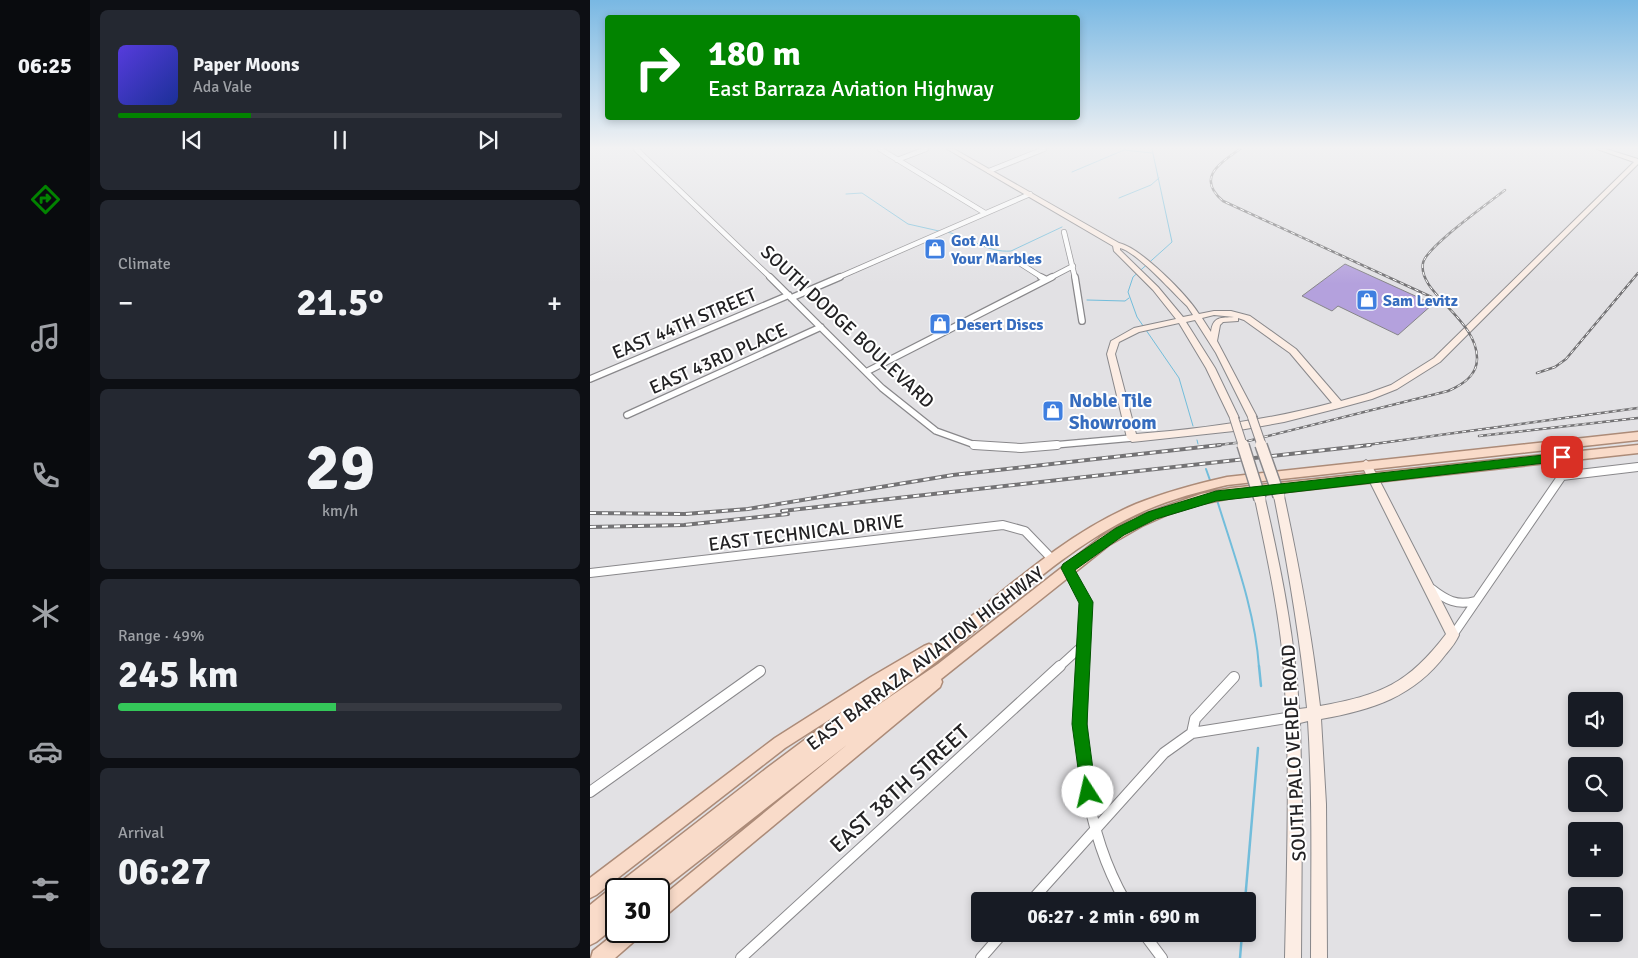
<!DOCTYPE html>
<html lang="en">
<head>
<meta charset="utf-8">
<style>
  :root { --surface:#171b24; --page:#242831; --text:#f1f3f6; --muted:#9ea1a6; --line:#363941; --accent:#028300 }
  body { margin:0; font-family:Signika,sans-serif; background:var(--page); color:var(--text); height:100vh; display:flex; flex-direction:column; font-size:19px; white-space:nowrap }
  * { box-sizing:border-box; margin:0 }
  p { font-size:16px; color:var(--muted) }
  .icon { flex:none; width:28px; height:28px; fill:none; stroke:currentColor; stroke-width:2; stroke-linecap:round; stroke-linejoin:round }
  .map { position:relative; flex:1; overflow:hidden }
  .details { display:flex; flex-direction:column; gap:10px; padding:10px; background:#0d0f14; width:500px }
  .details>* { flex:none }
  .top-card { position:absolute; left:15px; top:15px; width:475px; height:105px; border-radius:5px; box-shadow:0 2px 8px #0003; background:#028300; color:#fff; overflow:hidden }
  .buttons { position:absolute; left:978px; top:692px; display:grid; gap:10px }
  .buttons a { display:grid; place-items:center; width:55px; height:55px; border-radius:5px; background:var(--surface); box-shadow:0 2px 8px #0003; font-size:25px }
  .speed { position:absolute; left:15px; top:878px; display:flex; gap:10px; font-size:25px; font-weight:700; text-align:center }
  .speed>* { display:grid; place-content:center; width:65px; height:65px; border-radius:50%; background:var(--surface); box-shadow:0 2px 8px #0003; line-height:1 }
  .speed .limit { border:2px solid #111; border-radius:8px; background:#fff; color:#111 }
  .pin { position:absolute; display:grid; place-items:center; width:42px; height:42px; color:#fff; margin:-21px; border-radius:10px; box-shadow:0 2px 8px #0006 }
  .me { position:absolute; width:55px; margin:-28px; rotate:350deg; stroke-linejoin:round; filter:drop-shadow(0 0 4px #0008) }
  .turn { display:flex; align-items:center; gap:18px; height:105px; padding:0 20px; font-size:22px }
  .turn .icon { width:65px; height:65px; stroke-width:2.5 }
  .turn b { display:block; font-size:35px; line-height:42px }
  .big { font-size:38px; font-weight:700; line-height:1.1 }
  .details .tile { flex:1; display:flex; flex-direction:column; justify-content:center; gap:8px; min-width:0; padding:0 18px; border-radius:8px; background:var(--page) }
  .details .dial { align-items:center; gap:0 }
  .dial b { font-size:65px; line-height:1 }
  .song { display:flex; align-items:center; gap:15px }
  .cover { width:60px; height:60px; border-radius:8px; background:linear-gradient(135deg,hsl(250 70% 55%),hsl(230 70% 35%)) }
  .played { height:5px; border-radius:2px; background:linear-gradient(90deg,var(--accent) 30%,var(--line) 30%) }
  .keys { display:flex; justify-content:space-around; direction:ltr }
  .heat { display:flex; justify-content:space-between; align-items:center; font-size:28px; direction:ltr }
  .charge { height:8px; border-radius:4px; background:linear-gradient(90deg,#34c759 49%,var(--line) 0) }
  .trip { position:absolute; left:381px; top:892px; width:285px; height:50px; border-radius:5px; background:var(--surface); box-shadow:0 2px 8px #0003; font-weight:700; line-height:50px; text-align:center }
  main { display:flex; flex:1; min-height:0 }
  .tabs { display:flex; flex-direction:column; width:90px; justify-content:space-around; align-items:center; background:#090b0e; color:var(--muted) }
  .tabs .icon { width:35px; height:35px }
  .tabs .current { color:var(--accent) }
  .tabs b { font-size:22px; color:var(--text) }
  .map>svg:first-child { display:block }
</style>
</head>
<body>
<main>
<nav class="tabs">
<b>06:25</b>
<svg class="icon current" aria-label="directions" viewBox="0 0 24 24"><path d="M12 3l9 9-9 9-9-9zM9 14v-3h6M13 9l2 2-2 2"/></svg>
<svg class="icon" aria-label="music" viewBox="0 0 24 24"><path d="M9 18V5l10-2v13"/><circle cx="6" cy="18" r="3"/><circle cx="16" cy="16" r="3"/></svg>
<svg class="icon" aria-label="phone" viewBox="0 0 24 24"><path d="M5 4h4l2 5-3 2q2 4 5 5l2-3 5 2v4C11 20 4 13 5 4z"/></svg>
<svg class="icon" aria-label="climate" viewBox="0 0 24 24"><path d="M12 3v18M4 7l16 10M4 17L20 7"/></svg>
<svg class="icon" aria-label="car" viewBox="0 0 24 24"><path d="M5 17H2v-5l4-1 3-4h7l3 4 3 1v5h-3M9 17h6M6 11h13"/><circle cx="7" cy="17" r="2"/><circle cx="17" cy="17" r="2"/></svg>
<svg class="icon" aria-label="filters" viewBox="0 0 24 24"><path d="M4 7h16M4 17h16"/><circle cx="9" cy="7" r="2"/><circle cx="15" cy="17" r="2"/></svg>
</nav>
<section class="details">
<div class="tile">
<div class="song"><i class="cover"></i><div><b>Paper Moons</b><p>Ada Vale</p></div></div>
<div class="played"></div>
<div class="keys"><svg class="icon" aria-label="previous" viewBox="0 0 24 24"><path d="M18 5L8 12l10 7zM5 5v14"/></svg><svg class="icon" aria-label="pause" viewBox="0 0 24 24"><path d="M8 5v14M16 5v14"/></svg><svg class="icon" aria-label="next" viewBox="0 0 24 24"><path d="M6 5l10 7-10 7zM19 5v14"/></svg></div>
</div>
<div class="tile"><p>Climate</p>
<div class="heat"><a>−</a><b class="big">21.5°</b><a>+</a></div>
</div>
<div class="tile dial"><b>29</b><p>km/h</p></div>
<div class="tile"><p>Range · 49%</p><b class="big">245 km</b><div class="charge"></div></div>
<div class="tile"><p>Arrival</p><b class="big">06:27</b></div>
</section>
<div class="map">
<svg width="1048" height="958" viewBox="0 0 1048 958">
  <rect width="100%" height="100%" fill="#e2e1e4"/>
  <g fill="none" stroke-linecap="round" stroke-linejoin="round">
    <path stroke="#72bddb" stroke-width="1" d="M 562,149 L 582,242 L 543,277 L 538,292 L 547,317 L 589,378 L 603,426
      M 482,172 L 534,150 L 562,153
      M 256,194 L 272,193 L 318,224 L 349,231
      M 529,198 L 561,185 L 569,178
      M 357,232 C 380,237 397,253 421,251 L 472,227
      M 497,300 L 535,301 L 539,298
      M 607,440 L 608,444"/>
    <path stroke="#72bddb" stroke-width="2" d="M 616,469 L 621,483
      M 627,500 C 644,555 665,610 669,667"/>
    <path stroke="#72bddb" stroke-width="2.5" d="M 669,666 L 671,686
      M 655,901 L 668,748
      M 650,958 L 652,934"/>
  </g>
  <path fill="#b4a1dd" stroke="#868588" d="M 755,264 L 843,304 L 808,335 L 748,306 L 742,311 L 712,296 Z"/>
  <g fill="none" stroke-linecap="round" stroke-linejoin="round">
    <g stroke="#89888b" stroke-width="6">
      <path id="street-far3" d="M 46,149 L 181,278
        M 290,149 L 395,213
        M 307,160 L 336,149
        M 399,171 L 454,149
        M 474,232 L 485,278
        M 420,257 L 453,278
        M 247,278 L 440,194
        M 460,278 L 483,266"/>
    </g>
    <g stroke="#89888b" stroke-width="8">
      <path id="street-far2" d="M 180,277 L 292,388 L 346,431 L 385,445 L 401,446
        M 451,277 L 455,279
        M 485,277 L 492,321
        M 201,298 L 250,277
        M 276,372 L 462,277
        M 0,379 L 199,295
        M 37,415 L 231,327
        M 453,446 L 542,438"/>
    </g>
    <g stroke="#89888b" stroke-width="10">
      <path id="street-far1" d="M 384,445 L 431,448 L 467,445
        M 478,569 L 496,602 L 493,667
        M 0,573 L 413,525 L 435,531 L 463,560
        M 842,589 C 856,600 867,606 885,601
        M 863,635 L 972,476 L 1048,467
        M 469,667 L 492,646"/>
    </g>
    <g stroke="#89888b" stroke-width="12">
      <path id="street" d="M 493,666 C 489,749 493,827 535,901
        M 602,733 L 605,719 L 644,677
        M 0,792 L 170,671
        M 441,901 L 574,753 L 602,733 L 703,717
        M 554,934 L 572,958
        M 151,958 L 470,666
        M 391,958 L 412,934"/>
    </g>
    <g stroke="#89888b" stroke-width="2">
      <path id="secondary" d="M 357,149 L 364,149 L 529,243 C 551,248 597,295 609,314 L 624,311 L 641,311 L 660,316 L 706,349 L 751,401 L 776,394 L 801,385 L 844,358 L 1044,162 L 1007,149 L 1016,149 L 1048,159 L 1048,164 L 850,362 L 807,389 L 782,399 L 749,408 L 694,422 L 644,431 L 542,442 L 537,438 L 517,354 L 521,341 L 544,328 L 586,319 L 563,290 L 524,251 L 523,246 ZM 530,248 C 547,252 583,293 597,306 L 603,315 L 593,317 L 568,287 L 530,250 ZM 624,315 L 644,317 C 631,318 623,316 621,332 L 612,318 ZM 648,318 L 654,320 L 700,353 L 742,403 C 678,420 612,429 546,434 L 525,354 L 529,342 L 549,332 L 589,323 L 616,368 L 641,420 L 647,420 L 649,418 L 625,368 L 596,322 L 605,320 L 626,353 L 659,419 L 665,419 L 667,417 L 627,341 L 630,325 L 633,322 L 648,321 Z
        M 776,460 L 781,464 L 869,635 C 866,642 861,648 856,654 C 824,697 782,710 731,719 L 736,804 L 737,958 L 721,958 C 721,879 723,800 718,721 L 710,723 L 712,808 L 711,958 L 695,958 C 697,858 701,759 693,659 C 688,605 676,552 665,499 L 666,496 L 674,496 L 675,499 C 691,569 705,638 709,709 L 717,708 C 710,637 698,566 684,496 L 685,493 L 693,493 L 694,496 C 709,566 722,635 730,706 C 791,695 818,684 856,634 L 771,464 Z"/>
    </g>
    <g stroke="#ac8b78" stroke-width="3">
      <path id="primary" d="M 1048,432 L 1048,440 L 637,485 C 608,492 581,499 554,511 C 486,541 429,595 372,641 C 340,668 306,692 272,716 L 348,664 L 511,537 L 544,518 L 571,508 L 611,494 L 641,488 L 1048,445 L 1048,453 L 641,498 L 611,504 L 579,514 L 552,526 L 519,545 L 351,679 L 352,682 L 350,687 L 75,916 L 69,919 L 69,899 L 258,744 L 69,892 L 69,889 L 26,889 L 26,926 L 6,942 L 0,945 L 0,905 L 20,889 L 27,887 L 29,883 L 177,768 L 256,709 L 195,748 L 6,895 L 0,898 L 0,878 L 185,738 L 281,677 L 334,646 L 339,644 L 344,646 C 408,597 470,536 546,504 C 576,492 606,484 637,477 Z
        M 28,931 L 52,931 L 49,937 L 25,958 L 1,958 L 3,951 Z"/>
    </g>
    <use href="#street-far3" stroke="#fff" stroke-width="4.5"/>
    <use href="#street-far2" stroke="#fff" stroke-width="5.5"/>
    <use href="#street-far1" stroke="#fff" stroke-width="8"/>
    <use href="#street" stroke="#fff" stroke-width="10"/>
    <use href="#secondary" fill="#fcede4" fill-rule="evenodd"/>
    <use href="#primary" fill="#f9dbc9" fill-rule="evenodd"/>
    <g stroke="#747375" stroke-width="2.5">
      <path id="rail-far1" d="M 650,149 C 629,164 606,178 633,201 L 848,300
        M 947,373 L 965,367 L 976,359 L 1048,273
        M 889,436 L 1048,418
        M 619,446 L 654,442 L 858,391 C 872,385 887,376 887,359 C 888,319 827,293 833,263 C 836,247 900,202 915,190
        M 769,446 L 1048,408"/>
    </g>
    <g stroke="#747375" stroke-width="4">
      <path id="rail" d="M 192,511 L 780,445
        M 0,513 L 95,514 L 158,509 L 363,475 L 630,445
        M 0,527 L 94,525 L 198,514"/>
    </g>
    <use href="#rail-far1" stroke="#fff" stroke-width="1" stroke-dasharray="4" stroke-linecap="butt"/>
    <use href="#rail" stroke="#fff" stroke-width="2" stroke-dasharray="6" stroke-linecap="butt"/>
    <g stroke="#89888b" stroke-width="10" stroke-linecap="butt">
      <path id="secondary-bridge-far1" d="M 662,417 L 672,446
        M 644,418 L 653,446"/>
    </g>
    <g stroke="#89888b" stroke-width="14" stroke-linecap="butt">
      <path id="secondary-bridge" d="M 653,445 L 670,499
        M 671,445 L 689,496"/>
    </g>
    <use href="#secondary-bridge-far1" stroke="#fcede4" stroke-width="8"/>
    <use href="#secondary-bridge" stroke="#fcede4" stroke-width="11"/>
  </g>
  <linearGradient id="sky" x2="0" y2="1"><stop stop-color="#79b8e3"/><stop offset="0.52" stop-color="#f2f2f3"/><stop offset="1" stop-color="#f2f2f3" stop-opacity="0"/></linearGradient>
  <rect width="1048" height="284" fill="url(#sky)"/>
  <path fill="#028300" stroke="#015500" d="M 972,453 L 977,457 L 972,461 L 626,501 L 566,519 L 534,535 L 485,570 L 503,602 L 497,724 L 506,792 L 504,798 L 498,801 L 492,798 L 482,724 L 489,603 L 471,568 L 473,564 L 526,528 L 558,512 L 626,491 Z"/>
  <defs>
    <g id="shop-square" transform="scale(1.125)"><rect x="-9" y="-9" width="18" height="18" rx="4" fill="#3f7fe0" stroke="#fff"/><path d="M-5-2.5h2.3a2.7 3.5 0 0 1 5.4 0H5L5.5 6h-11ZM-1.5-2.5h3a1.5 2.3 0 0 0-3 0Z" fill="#fff"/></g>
  </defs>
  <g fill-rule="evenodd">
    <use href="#shop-square" x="345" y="249"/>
    <use href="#shop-square" x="777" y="300"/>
    <use href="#shop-square" x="350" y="324"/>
    <use href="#shop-square" x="463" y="411"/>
  </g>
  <g text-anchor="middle" stroke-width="4" stroke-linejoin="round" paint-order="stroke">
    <g font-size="16" font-weight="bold" fill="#366cbe" stroke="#fff" text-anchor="start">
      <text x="361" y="246">Got All<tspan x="361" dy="18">Your Marbles</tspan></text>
      <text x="793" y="306">Sam Levitz</text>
      <text x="366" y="330">Desert Discs</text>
    </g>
    <g font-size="19" fill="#232224" stroke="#fff">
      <text transform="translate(94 323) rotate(-23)" y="7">EAST 44TH STREET</text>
      <text transform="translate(258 326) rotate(43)" y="7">SOUTH DODGE BOULEVARD</text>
      <text transform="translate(128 358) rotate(-24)" y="7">EAST 43RD PLACE</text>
      <text transform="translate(216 532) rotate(-7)" y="7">EAST TECHNICAL DRIVE</text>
      <text transform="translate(335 658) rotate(-37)" y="7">EAST BARRAZA AVIATION HIGHWAY</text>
      <text transform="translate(703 753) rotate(-93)" y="7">SOUTH PALO VERDE ROAD</text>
    </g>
    <g font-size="19" font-weight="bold" fill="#366cbe" stroke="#fff" text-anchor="start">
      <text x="479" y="407">Noble Tile<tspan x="479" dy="22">Showroom</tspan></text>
    </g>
    <g font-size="22" fill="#232224" stroke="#fff">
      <text transform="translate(309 788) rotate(-42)" y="8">EAST 38TH STREET</text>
    </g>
  </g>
</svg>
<div class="buttons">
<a><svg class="icon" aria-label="sound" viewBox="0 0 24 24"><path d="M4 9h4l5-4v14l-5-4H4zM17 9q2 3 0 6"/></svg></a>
<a><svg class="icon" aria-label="search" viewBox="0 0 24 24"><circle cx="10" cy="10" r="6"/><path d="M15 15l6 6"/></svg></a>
<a>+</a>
<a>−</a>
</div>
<div class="speed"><div class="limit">30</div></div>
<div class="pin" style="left:972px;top:457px;background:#d93025"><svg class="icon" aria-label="arrive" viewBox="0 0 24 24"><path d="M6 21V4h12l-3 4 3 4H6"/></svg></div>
<svg class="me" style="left:498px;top:792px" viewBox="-20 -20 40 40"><circle r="19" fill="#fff"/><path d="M0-13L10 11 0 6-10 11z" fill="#028300"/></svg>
<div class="trip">06:27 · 2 min · 690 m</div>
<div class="top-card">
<div class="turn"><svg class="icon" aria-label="right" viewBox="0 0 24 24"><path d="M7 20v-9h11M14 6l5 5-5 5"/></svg><div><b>180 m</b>East Barraza Aviation Highway</div></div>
</div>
</div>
</main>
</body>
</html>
